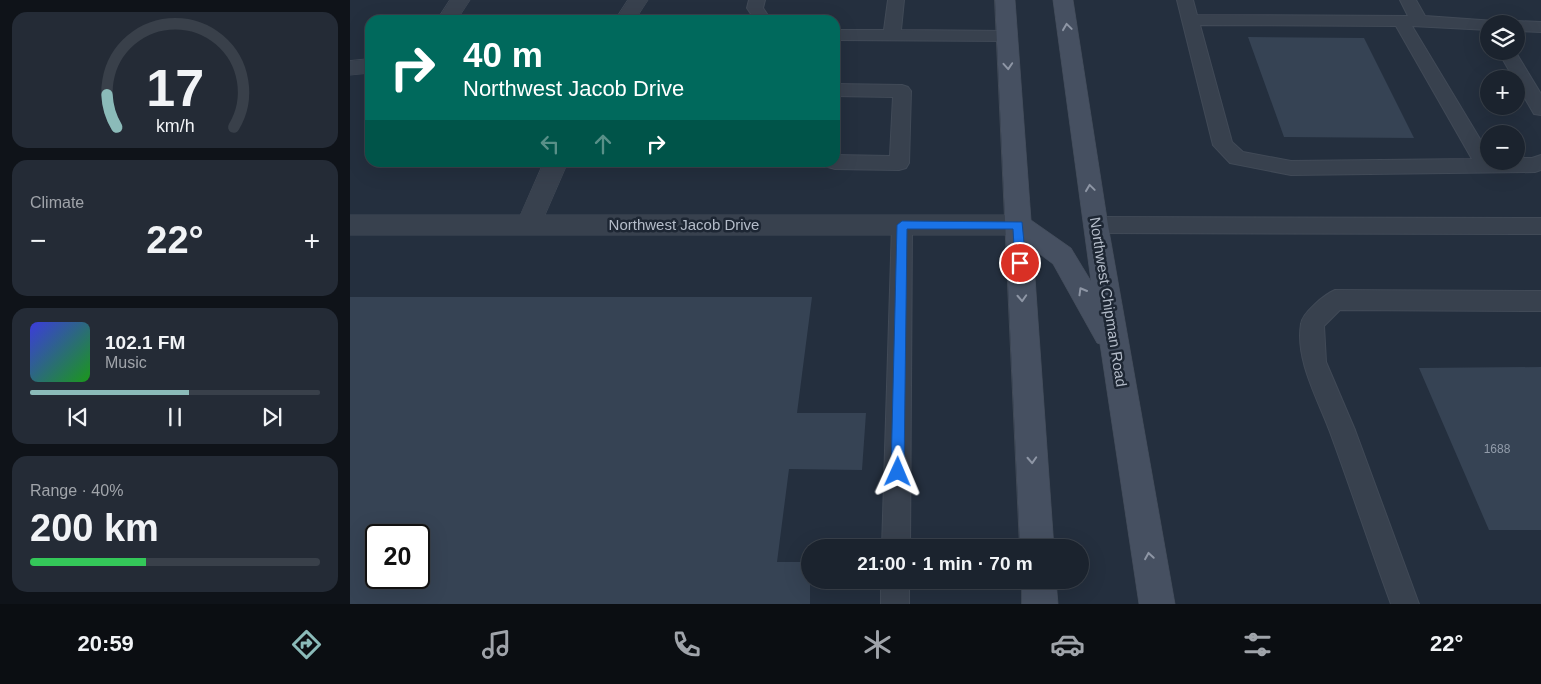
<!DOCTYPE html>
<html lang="en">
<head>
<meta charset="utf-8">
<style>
  :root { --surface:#1b232e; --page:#242b36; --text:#f1f3f6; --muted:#a0a4aa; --line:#39404a; --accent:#8bbbb9 }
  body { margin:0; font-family:Arial,sans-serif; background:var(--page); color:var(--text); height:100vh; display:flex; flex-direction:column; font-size:19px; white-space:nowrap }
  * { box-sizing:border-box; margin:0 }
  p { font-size:16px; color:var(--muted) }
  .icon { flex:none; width:28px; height:28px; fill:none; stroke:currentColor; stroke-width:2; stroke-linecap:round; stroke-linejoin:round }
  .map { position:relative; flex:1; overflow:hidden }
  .details { display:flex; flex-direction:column; gap:12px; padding:12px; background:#0f1319; width:350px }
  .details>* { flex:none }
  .guide { position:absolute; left:15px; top:15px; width:475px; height:152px; border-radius:15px; box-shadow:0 5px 20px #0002,0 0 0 1px var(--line); background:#00695c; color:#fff; overflow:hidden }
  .tools { position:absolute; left:1130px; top:15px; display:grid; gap:10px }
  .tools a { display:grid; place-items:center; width:45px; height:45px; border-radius:50%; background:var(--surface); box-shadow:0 5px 20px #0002,0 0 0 1px var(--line); font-size:25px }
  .speed { position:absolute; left:15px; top:524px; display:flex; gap:10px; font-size:25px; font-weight:700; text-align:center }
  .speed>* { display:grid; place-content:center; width:65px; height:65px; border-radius:50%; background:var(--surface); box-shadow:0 5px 20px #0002,0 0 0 1px var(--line); line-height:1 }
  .speed .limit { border:2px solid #111; border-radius:8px; background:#fff; color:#111 }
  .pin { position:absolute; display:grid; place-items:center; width:42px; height:42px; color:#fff; margin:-21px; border:2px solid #fff; border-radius:50%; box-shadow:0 1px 5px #0007 }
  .me { position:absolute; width:55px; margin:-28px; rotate:1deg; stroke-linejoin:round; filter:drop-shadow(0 0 4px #0008) }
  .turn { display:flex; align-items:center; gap:18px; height:105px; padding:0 15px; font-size:22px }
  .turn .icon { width:65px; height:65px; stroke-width:2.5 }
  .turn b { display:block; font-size:35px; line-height:42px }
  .lanes { display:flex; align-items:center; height:48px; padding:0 15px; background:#0003; justify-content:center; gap:25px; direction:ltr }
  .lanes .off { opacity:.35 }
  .big { font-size:38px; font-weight:800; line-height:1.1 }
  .details .card { flex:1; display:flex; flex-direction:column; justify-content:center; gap:8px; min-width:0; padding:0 18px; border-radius:15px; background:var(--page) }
  .details .dial { align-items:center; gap:0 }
  .dial svg { height:130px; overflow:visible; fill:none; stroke:var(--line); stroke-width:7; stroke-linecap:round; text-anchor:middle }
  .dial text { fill:var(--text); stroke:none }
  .song { display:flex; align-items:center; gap:15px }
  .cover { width:60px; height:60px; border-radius:8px; background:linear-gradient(135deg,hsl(240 70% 55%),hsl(120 70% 35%)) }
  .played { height:5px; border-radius:2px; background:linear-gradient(90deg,var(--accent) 55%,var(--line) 55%) }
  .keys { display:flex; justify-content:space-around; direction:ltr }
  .heat { display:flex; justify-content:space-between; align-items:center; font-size:28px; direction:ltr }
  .charge { height:8px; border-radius:4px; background:linear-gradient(90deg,#34c759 40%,var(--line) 0) }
  .trip { position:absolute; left:451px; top:539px; width:288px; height:50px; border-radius:25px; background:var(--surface); box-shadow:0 5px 20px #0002,0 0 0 1px var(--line); font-weight:800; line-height:50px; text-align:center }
  .tabs { display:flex; height:80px; justify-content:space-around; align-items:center; background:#0b0e12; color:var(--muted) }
  .tabs .icon { width:35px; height:35px }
  .tabs .active { color:var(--accent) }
  .tabs b { font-size:22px; color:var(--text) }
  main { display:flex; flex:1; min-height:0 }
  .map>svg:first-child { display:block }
</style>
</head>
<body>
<main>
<section class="details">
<div class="card dial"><svg viewBox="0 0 100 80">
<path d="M14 69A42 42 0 1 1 86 69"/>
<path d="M14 69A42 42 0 0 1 8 49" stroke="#8bbbb9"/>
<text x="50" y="56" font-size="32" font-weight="700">17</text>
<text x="50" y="72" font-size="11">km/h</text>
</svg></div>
<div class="card"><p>Climate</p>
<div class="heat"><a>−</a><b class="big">22°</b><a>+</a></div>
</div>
<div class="card">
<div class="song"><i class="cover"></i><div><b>102.1 FM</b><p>Music</p></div></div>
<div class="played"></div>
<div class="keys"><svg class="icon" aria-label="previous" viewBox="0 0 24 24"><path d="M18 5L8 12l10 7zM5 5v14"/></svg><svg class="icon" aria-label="pause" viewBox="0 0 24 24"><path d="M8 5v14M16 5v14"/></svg><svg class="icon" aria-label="next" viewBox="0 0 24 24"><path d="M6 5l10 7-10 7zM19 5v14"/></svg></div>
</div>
<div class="card"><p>Range · 40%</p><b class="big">200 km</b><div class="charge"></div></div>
</section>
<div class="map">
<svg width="1191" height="604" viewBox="0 0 1191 604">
  <rect width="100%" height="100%" fill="#242f3e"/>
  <path fill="#364354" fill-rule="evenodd" d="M 898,37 L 1014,38 L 1064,138 L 934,137 Z
    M 0,297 L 462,297 L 447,413 L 516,413 L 512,470 L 439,469 L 427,562 L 460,562 L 460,604 L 0,604 ZM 26,535 L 69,535 L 69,578 L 26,578 Z
    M 1191,367 L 1191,530 L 1139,530 L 1069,368 Z"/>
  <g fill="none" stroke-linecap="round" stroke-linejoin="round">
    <g stroke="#414a57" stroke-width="2">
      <path id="lane" d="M 399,0 L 415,0 L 413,8 L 421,20 L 405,20 L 397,8 Z
        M 538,0 L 554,0 L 551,30 L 657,31 L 663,32 L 665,36 L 663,40 L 657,41 L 485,40 L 485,30 L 534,30 Z
        M 827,0 L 843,0 L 847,15 L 1058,16 L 1050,0 L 1066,0 L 1075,16 L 1145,21 L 1146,24 L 1139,24 L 1139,30 L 1062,26 L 1139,154 L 1139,161 L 1166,161 L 1166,158 L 1182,158 L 1191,155 L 1191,170 L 1185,172 L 941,175 L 880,163 L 863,145 ZM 850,25 L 1046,26 L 1122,159 L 941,161 L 893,152 L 882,142 Z
        M 1166,21 L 1191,22 L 1191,32 L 1166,31 L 1166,24 L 1159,24 Z
        M 1148,51 L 1165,51 L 1191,94 L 1191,115 L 1184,114 L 1166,83 L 1166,79 L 1164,79 Z
        M 485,84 L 552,85 L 558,87 L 561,91 L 559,163 L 556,168 L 549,170 L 485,169 L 478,167 L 476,162 L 485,162 L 485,155 L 540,156 L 543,97 L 485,96 Z
        M 552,217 L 559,219 L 562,225 L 560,548 L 532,548 L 542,225 L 545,219 Z
        M 745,217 L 1191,218 L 1191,234 L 745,233 L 738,231 L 735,225 L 738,219 Z
        M 985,290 L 1191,291 L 1191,311 L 990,310 L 974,326 L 976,362 L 1005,430 L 1069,604 L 1041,604 C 1020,547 1001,489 980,432 C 968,399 945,360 951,324 C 952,313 975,294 985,290 Z
        M 531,580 L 559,580 L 559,604 L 531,604 Z"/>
    </g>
    <g stroke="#414a57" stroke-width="1">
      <path id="street" d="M 100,0 L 120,0 L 107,20 L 87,20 Z
        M 278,0 L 298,0 L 285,20 L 265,20 Z
        M 20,59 L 20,73 L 0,75 L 0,61 Z
        M 194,162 L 218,162 L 195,215 L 668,215 L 677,218 L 681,225 L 677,232 L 668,235 L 0,235 L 0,215 L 170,215 Z"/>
    </g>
    <g stroke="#414a57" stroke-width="1">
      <path id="secondary" d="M 645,0 L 665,0 L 681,220 L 721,248 L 741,281 L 703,0 L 723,0 L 758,225 L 825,604 L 789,604 L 750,344 L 747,343 L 703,264 L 683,249 L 704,548 L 670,548 Z
        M 672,580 L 706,580 L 708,604 L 672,604 Z"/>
    </g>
    <use href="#lane" fill="#38414e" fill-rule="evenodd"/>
    <use href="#street" fill="#38414e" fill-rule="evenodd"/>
    <use href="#secondary" fill="#465061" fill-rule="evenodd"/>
  </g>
  <defs><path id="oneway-chevron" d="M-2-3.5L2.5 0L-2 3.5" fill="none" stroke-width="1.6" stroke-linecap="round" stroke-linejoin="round" transform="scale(1.25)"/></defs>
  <g stroke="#8e96a5">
    <use href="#oneway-chevron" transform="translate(717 27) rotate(-98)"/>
    <use href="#oneway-chevron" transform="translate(658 66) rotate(86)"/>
    <use href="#oneway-chevron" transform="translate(740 188) rotate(-98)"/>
    <use href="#oneway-chevron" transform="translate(732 291) rotate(-120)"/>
    <use href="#oneway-chevron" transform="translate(672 298) rotate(87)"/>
    <use href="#oneway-chevron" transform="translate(682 460) rotate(87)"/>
    <use href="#oneway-chevron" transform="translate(799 556) rotate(-99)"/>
  </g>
  <path fill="#1a73e8" stroke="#114b97" d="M 552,221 L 672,222 L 676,263 L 670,268 L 665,263 L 663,229 L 557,229 L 554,472 L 552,476 L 548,478 L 543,476 L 541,472 L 547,225 Z"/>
  <g text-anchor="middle" stroke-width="5" stroke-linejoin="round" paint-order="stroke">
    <g font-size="12" fill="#929caa">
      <text x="1147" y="453">1688</text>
    </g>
    <g font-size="15" fill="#b4bcc9" stroke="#1d2633">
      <text x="334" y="230">Northwest Jacob Drive</text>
      <text transform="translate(758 302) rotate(81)" y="5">Northwest Chipman Road</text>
    </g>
  </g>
</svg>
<div class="tools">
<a><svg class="icon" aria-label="layers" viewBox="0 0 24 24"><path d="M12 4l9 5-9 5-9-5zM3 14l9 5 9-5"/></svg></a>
<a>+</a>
<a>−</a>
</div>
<div class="speed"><div class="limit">20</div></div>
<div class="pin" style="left:670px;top:263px;background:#d93025"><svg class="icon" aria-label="arrive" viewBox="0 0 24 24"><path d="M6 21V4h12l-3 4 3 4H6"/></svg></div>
<svg class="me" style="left:548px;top:472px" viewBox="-20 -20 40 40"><path d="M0-17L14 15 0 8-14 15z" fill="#1a73e8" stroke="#fff" stroke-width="4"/></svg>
<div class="trip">21:00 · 1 min · 70 m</div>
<div class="guide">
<div class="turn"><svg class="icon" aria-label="right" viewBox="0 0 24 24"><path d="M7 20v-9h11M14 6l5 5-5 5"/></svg><div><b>40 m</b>Northwest Jacob Drive</div></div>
<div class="lanes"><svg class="icon off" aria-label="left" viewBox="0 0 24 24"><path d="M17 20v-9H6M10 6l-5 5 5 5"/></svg><svg class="icon off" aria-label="ahead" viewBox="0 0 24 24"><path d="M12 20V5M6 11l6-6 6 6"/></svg><svg class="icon" aria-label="right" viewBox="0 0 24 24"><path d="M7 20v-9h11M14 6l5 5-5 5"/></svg></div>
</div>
</div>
</main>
<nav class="tabs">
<b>20:59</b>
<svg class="icon active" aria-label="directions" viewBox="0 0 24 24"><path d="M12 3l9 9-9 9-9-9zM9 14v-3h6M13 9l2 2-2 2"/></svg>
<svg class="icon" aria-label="music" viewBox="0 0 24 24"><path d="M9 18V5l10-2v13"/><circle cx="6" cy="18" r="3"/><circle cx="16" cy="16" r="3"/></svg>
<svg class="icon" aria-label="phone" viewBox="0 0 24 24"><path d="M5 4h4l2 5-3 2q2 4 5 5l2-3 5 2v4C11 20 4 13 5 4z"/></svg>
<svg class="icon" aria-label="climate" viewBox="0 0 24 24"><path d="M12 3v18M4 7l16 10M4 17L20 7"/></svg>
<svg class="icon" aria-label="car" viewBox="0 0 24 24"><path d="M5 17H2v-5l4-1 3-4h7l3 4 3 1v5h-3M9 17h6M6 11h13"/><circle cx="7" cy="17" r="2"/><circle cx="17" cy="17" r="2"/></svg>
<svg class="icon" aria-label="filters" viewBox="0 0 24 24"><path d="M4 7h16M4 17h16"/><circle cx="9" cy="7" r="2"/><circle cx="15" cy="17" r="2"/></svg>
<b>22°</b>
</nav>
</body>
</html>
